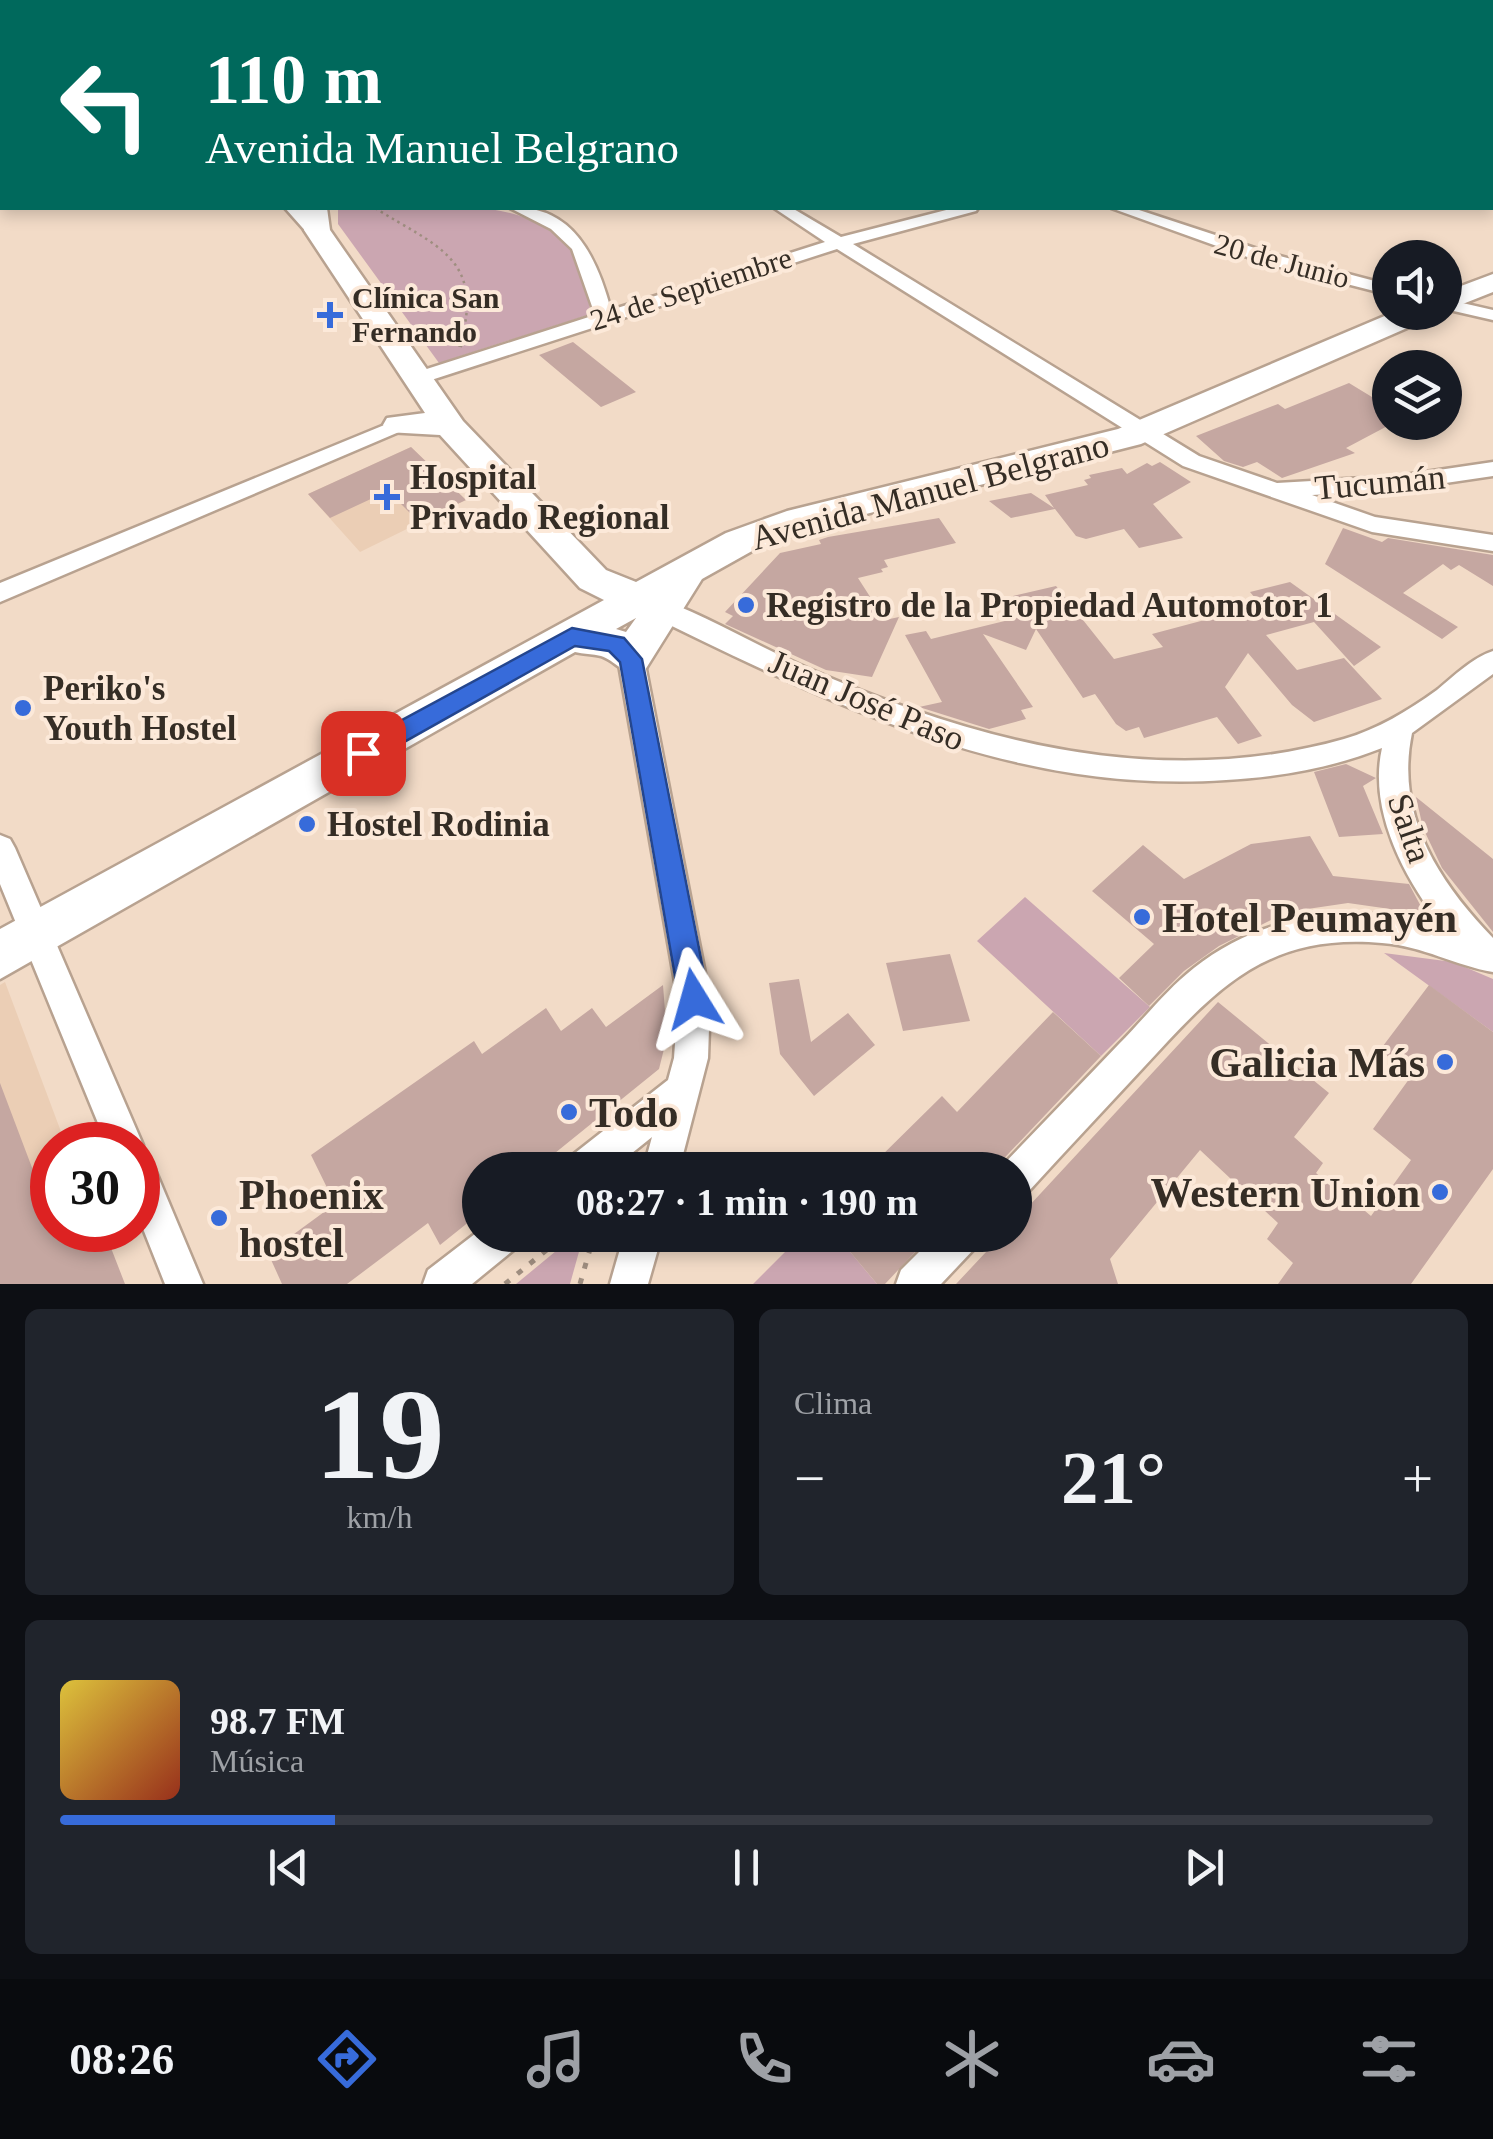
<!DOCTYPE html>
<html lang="es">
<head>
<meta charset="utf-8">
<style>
  :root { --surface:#171b24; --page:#20242c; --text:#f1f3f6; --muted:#9ea1a6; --line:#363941; --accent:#376bda }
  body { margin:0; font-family:Georgia,serif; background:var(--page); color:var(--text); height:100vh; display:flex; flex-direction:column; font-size:38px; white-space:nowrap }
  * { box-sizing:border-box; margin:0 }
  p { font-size:32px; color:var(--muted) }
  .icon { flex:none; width:55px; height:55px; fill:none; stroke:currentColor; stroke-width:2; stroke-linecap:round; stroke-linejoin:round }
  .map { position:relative; height:1284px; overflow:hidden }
  .side { display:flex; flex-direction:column; gap:25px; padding:25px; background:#0d0f14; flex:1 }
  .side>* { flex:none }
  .top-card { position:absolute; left:0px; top:0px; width:1495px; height:210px; box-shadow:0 5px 15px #0003; background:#00695c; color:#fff; overflow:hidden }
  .buttons { position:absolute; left:1372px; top:240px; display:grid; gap:20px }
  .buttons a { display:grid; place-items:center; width:90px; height:90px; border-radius:50%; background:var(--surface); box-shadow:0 5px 15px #0003; font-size:50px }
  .speed { position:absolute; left:30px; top:1122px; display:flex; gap:20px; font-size:50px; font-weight:700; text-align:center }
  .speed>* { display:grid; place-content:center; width:130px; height:130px; border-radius:50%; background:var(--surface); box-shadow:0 5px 15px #0003; line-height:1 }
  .speed .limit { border:15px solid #d22; background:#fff; color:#111 }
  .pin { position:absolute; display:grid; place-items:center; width:85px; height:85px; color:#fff; margin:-42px; border-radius:20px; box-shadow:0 5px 15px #0006 }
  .me { position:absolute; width:110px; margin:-55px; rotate:352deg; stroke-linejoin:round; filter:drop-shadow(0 0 8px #0008) }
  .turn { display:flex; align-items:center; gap:35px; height:210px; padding:0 40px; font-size:45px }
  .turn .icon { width:130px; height:130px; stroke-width:2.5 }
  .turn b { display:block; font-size:70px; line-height:85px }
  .big { font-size:75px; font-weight:700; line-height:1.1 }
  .side .widget { flex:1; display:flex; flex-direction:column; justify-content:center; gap:15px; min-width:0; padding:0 35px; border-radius:15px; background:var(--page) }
  .side .dial { align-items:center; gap:0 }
  .dial b { font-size:130px; line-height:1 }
  .song { display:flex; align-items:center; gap:30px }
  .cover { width:120px; height:120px; border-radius:15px; background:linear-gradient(135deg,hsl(50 70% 55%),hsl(10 70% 35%)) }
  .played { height:10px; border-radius:5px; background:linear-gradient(90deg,var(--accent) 20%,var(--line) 20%) }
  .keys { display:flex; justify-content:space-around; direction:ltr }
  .heat { display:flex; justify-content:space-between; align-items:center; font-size:55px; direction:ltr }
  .side .tiles { flex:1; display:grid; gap:25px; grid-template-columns:1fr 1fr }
  .widget:last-child { grid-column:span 2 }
  .trip { position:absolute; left:462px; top:1152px; width:570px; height:100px; border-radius:50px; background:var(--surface); box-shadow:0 5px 15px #0003; font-weight:700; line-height:100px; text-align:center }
  .menu { display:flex; height:160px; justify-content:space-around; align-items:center; background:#090b0e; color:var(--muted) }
  .menu .icon { width:70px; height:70px }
  .menu .active { color:var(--accent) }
  .menu b { font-size:45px; color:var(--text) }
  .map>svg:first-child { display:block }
</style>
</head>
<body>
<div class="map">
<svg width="1493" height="1284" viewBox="0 0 1493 1284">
  <rect width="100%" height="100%" fill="#f2dbc7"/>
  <path fill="#ebceb5" d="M 411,447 L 466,500 L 360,552 L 308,494 Z
    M 5,982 L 66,1145 L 52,1145 L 52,1192 L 0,1227 L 0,985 Z"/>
  <path fill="#cba6b1" d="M 338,208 C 407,208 530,188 574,254 C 584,270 587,295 591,314 L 439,363 L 338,224 Z
    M 1025,897 L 1150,1007 L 1101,1056 L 977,941 Z
    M 1384,953 L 1453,962 L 1493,979 L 1493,1032 Z
    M 802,1235 L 836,1235 L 877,1284 L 753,1284 Z
    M 573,1237 L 582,1241 L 570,1284 L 516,1284 Z"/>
  <path fill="#c5a7a1" d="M 573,342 L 636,392 L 601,407 L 539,355 Z
    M 1349,383 L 1390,408 L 1390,422 L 1395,422 L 1346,448 L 1355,453 L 1282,478 L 1257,462 L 1243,467 L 1224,461 L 1196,436 L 1278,404 L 1285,409 Z
    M 411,447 L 466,500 L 419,522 L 388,491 L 330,518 L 308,494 Z
    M 1160,462 L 1191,482 L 1153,504 L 1183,538 L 1139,548 L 1124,529 L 1086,539 L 1076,536 L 1055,509 L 1011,518 L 989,501 L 1031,493 L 1054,508 L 1045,495 L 1088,485 L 1084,480 L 1091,478 L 1089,475 L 1122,468 L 1127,474 L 1147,463 L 1152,466 Z
    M 939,518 L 956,543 L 884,560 L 888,567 L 881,569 L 883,572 L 858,578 L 885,620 L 899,617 L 872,677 L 826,670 L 725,624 L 733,616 L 725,612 L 780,553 L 821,544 L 819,540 L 828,537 Z
    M 1343,528 L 1382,542 L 1388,538 L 1493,555 L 1493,586 L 1459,565 L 1451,570 L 1443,564 L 1403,593 L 1458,627 L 1442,639 L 1325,564 Z
    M 1290,582 L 1381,647 L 1354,666 L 1314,622 L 1266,635 L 1297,670 L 1344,658 L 1382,699 L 1314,722 L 1292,705 L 1248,653 L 1225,687 L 1262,736 L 1238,744 L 1217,717 L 1144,738 L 1139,727 L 1126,731 L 1116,724 L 1095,694 L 1083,698 L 1036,629 L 1026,650 L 983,634 L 1033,707 L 1021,710 L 1026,719 L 989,729 L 919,707 L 942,702 L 905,635 L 926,631 L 931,639 L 1021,617 L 1013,596 L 1056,586 L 1114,659 L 1163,647 L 1152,634 L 1261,605 L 1250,592 Z
    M 1346,764 L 1376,778 L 1363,786 L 1383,834 L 1339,837 L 1314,772 Z
    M 1416,797 L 1493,859 L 1493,932 L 1442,868 L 1423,828 Z
    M 1310,836 L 1333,876 L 1409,884 L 1425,914 L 1348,903 L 1287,912 L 1219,946 L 1184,971 L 1149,1006 L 1119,978 L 1154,944 L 1092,891 L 1143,845 L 1184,879 L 1251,844 Z
    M 950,954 L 970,1021 L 903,1031 L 886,963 Z
    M 799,979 L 811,1042 L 848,1013 L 875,1045 L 814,1096 L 780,1054 L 769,983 Z
    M 663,985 L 667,1037 L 659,1069 L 534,1170 L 480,1170 L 480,1213 L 440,1245 L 428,1223 L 347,1284 L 282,1284 L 268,1253 L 335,1204 L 311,1155 L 474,1041 L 482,1054 L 546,1008 L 561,1031 L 592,1008 L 606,1027 Z
    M 1429,985 L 1493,1032 L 1493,1169 L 1411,1284 L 1278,1284 L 1293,1263 L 1267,1239 L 1278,1223 L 1200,1150 L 1110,1259 L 1118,1284 L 956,1284 L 1002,1235 L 1015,1235 L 1015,1221 L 1218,1002 L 1329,1093 L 1294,1137 L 1323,1163 L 1316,1173 L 1356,1209 L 1358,1205 L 1371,1216 L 1411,1160 L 1373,1129 L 1412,1075 L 1380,1050 Z
    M 1053,1012 L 1101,1056 L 993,1170 L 867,1170 L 942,1096 L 957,1112 Z
    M 0,1083 L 45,1202 L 52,1197 L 52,1230 L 104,1230 L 125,1284 L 0,1284 Z
    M 836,1235 L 931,1235 L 885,1284 L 877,1284 Z"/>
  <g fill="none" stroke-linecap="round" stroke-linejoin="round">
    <g stroke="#b8a290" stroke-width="5">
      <path id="minor" d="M 442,0 L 457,0 L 459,2 L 444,2 Z
        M 838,0 L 850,0 L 851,2 L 840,2 Z
        M 1266,0 L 1282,0 L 1284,2 L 1268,2 Z
        M 1492,69 L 1493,69 L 1493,77 L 1492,77 Z
        M 510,208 C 573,204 597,258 611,310 L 825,242 L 774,208 L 792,208 L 841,237 L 954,208 L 978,208 L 976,211 L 853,244 L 1199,456 L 1277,483 L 1398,476 L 1493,462 L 1493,476 L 1398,490 L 1312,495 L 1375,517 L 1493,535 L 1493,551 L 1372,532 L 1183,466 L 837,249 L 422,383 L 408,383 L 408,375 L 595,315 L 572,249 L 551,229 Z
        M 1111,208 L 1133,208 L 1276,255 L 1390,285 L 1390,295 L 1264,263 Z
        M 1445,299 L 1493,310 L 1493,320 L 1445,309 Z
        M 399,419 L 406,421 L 406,429 L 0,602 L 0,583 Z
        M 648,595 C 702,612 754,645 807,668 C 976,742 1160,791 1344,739 C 1378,729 1408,711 1437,690 C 1454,676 1472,658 1493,651 L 1493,674 L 1412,733 C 1395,815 1438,881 1493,938 L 1493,972 C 1456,966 1423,946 1382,943 C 1265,933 1216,989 1143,1068 C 1105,1109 1066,1150 1028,1192 L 1015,1197 L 1015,1170 L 1001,1170 L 1002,1166 C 1041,1125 1080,1085 1119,1044 C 1144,1019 1166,990 1194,968 C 1264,912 1358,902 1441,925 C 1404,878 1368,810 1382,748 C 1332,768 1279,777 1226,780 C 1010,795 828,702 639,610 L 636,604 L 639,598 Z
        M 631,649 L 640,652 L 644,659 L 710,999 L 708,1058 L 679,1170 L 643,1170 L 652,1137 L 611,1170 L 565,1170 L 570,1157 L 668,1080 L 674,1058 L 678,999 L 618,659 L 622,652 Z
        M 0,835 L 10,839 L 15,848 L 143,1145 L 139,1155 L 151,1160 L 203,1284 L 165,1284 L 138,1216 L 138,1145 L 107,1145 L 0,884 Z
        M 480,1230 L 480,1235 L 522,1235 L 516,1248 L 472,1284 L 423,1284 L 428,1270 Z
        M 624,1235 L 662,1235 L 648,1284 L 610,1284 Z
        M 936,1235 L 981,1235 L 975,1248 L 941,1284 L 896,1284 L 901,1270 Z"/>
    </g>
    <g stroke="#b8a290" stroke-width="6">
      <path id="tertiary" d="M 1018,0 L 1037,0 L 1039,2 L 1020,2 Z
        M 2,24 L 2,34 L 0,35 L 0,25 Z
        M 1492,190 L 1493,190 L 1493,202 L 1492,202 Z"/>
    </g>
    <g stroke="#b8a290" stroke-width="5">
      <path id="secondary" d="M 76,0 L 94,0 L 95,2 L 78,2 Z
        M 285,208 L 308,208 L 328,230 L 317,237 L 309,235 Z"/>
    </g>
    <g stroke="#b8a290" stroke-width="5">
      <path id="primary" d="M 303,208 L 327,208 L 330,230 L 463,421 L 606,570 L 636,582 L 726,533 L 787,511 L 1118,429 L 1394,312 L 1434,312 L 1430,318 L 1141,444 L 811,528 L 752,551 L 702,579 L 645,670 C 621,677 620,663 601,656 C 593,654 583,654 575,652 L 0,979 L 0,929 L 604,600 L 580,588 L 440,435 L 387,432 L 383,425 L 387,418 L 425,413 L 304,230 ZM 636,618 L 626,632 L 616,629 Z
        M 1493,274 L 1493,292 L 1445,311 L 1445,292 Z"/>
    </g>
    <path stroke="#9f8e80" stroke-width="2.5" stroke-dasharray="2.5 4" stroke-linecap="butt" d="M 375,208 C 437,247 484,258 461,342"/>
    <path stroke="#9f8e80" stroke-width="4" stroke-dasharray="4 6" stroke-linecap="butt" d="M 460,347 L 462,340"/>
    <path stroke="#9f8e80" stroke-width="5" stroke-dasharray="6 10" stroke-linecap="butt" d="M 505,1284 L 565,1235
      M 580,1284 L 594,1235"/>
    <use href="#minor" fill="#fff" fill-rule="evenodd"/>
    <use href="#tertiary" fill="#fff" fill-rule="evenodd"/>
    <use href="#secondary" fill="#fff" fill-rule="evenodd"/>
    <use href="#primary" fill="#fff" fill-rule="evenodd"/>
  </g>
  <path fill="#376bda" stroke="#24468e" stroke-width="2.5" d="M 572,628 L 624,638 L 642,659 L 709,999 L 704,1009 L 694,1014 L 684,1009 L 679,999 L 620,662 L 609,651 L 575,646 L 372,760 L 363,763 L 351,753 L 354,746 Z"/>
  <g fill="#376bda" stroke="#fce9d9" stroke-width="4">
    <path d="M325 300h10v10h10v10h-10v10h-10v-10h-10v-10h10z"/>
    <path d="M382 482h10v10h10v10h-10v10h-10v-10h-10v-10h10z"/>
    <circle cx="746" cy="605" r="10"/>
    <circle cx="23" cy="708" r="10"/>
    <circle cx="307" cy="824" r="10"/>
    <circle cx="1142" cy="917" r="10"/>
    <circle cx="1445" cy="1062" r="10"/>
    <circle cx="569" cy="1112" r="10"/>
    <circle cx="1440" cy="1192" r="10"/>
    <circle cx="219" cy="1218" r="10"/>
  </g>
  <g text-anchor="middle" stroke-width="8" stroke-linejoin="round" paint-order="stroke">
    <g font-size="30" fill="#352d25" stroke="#fce9d9">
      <text transform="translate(1282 261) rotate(15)" y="10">20 de Junio</text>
      <text transform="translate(691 289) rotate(-18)" y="10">24 de Septiembre</text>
    </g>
    <g font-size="30" font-weight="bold" fill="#352d25" stroke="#fce9d9" text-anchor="start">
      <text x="352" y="308">Clínica San<tspan x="352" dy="34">Fernando</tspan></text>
    </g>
    <g font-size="35" font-weight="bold" fill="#352d25" stroke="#fce9d9" text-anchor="start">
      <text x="410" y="489">Hospital<tspan x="410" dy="40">Privado Regional</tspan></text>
      <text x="766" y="617">Registro de la Propiedad Automotor 1</text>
      <text x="43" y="700">Periko's<tspan x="43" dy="40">Youth Hostel</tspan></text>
      <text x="327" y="836">Hostel Rodinia</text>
    </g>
    <g font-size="35" fill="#352d25" stroke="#fce9d9">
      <text transform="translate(1380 482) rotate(-5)" y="12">Tucumán</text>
      <text transform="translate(930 491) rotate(-15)" y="12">Avenida Manuel Belgrano</text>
      <text transform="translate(867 700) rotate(23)" y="12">Juan José Paso</text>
      <text transform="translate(1410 828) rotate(71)" y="12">Salta</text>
    </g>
    <g font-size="42" font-weight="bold" fill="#352d25" stroke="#fce9d9" text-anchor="start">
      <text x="1162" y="932">Hotel Peumayén</text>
      <text x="1425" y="1077" text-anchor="end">Galicia Más</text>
      <text x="589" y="1127">Todo</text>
      <text x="1420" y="1207" text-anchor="end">Western Union</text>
      <text x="239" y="1209">Phoenix<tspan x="239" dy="48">hostel</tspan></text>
    </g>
  </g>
</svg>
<div class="buttons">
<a><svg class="icon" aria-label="sound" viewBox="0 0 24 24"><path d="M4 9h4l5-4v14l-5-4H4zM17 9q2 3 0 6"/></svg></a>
<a><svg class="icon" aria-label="layers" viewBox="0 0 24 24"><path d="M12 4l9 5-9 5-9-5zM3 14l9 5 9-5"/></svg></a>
</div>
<div class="speed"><div class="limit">30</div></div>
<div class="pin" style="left:363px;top:753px;background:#d93025"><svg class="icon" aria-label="arrive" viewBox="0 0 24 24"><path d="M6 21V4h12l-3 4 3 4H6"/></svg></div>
<svg class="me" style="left:694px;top:999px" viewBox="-20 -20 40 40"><path d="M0-17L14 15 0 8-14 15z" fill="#376bda" stroke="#fff" stroke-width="4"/></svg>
<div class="trip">08:27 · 1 min · 190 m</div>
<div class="top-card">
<div class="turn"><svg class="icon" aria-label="left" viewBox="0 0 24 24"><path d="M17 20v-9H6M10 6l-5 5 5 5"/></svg><div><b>110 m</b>Avenida Manuel Belgrano</div></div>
</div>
</div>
<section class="side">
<div class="tiles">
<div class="widget dial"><b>19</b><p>km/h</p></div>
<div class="widget"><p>Clima</p>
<div class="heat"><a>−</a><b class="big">21°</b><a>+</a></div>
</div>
<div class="widget">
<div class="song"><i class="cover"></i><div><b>98.7 FM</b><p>Música</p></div></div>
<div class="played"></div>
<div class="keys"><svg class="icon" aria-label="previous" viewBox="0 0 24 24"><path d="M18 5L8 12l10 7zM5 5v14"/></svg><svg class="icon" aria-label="pause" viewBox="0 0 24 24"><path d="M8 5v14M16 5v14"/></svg><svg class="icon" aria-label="next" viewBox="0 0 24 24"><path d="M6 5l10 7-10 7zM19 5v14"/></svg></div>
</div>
</div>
</section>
<nav class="menu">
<b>08:26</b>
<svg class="icon active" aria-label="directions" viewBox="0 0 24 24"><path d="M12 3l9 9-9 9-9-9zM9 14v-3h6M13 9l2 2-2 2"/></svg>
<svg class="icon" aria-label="music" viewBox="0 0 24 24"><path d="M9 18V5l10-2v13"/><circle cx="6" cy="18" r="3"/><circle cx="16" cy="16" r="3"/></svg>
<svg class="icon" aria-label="phone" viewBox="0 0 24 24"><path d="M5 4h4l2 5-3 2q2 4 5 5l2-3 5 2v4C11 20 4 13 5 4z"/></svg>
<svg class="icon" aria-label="climate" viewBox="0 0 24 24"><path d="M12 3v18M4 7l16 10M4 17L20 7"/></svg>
<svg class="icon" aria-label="car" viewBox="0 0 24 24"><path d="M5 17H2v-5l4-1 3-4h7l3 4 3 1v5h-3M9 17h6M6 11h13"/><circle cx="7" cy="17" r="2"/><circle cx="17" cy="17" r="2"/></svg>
<svg class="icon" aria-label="filters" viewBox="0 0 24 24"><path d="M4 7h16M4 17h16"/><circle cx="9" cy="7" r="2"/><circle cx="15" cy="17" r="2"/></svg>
</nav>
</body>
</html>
